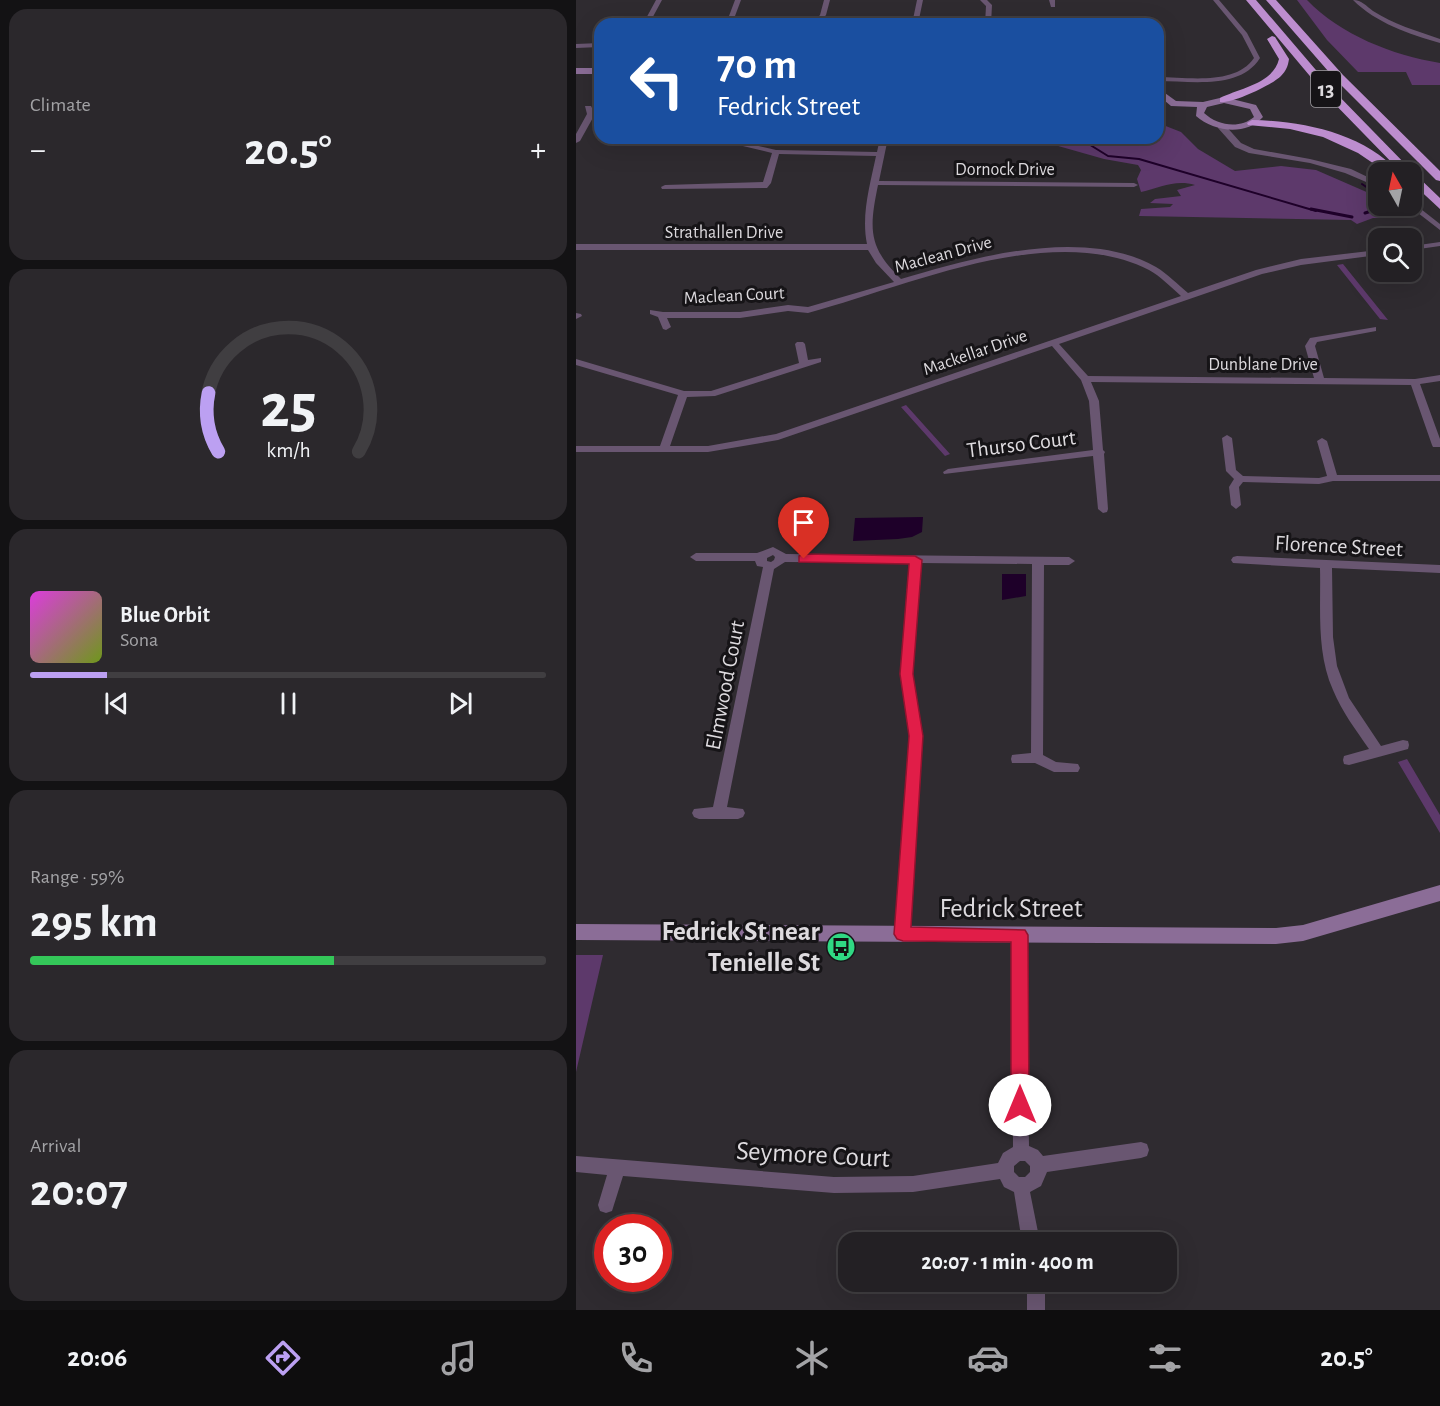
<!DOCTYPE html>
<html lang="en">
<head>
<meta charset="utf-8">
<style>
  :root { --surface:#232024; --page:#2b282c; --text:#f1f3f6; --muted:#a3a3a6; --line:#403e41; --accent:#bca0f2 }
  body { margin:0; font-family:"Alegreya Sans",sans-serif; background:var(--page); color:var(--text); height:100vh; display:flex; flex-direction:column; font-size:22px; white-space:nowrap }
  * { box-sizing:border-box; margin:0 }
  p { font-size:20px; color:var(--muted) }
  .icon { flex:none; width:33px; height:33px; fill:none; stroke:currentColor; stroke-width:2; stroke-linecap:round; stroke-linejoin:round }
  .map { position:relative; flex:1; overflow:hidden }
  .details { display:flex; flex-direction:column; gap:9px; padding:9px; background:#131214; width:576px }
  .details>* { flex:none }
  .hud { position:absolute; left:18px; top:18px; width:570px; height:126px; border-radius:18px; box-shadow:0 6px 24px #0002,0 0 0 2px var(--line); background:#1a4fa0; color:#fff; overflow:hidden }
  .needle { width:39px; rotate:351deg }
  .buttons { position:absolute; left:792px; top:162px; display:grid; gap:12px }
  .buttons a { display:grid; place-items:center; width:54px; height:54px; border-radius:12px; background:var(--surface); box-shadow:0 6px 24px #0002,0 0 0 2px var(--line); font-size:30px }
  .speed { position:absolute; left:18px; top:1214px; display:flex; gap:12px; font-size:30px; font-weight:700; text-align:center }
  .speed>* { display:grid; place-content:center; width:78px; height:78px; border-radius:50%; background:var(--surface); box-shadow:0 6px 24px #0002,0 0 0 2px var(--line); line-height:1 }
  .speed .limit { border:9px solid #d22; background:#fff; color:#111 }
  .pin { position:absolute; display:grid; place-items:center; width:51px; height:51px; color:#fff; margin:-62px -26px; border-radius:50% 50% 50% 0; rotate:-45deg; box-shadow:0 0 6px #0007 }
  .pin .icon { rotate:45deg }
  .me { position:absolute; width:66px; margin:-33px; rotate:0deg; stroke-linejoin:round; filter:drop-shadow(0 0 4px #0008) }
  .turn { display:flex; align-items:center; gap:21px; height:126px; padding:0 24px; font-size:27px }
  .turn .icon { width:78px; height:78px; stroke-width:2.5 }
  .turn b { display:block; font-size:42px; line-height:51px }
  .big { font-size:45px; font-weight:700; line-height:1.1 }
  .details .card { flex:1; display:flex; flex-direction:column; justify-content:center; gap:9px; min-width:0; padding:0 21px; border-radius:18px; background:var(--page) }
  .details .dial { align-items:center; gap:0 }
  .dial svg { height:156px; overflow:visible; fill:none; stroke:var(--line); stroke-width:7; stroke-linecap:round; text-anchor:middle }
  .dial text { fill:var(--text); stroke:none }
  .song { display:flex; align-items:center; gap:18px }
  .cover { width:72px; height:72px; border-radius:9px; background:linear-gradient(135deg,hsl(300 70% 55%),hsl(80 70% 35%)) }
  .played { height:6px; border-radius:3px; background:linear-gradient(90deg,var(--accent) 15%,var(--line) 15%) }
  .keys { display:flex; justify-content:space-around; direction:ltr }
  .heat { display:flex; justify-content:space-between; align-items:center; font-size:33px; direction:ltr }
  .charge { height:9px; border-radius:4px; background:linear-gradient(90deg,#34c759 59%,var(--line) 0) }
  .trip { position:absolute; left:262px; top:1232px; width:339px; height:60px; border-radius:18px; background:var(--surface); box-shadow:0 6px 24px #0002,0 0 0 2px var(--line); font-weight:700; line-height:60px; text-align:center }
  .dock { display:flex; height:96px; justify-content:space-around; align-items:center; background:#0e0d0e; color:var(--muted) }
  .dock .icon { width:42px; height:42px }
  .dock .active { color:var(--accent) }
  .dock b { font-size:27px; color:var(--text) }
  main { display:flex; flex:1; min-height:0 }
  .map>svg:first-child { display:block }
</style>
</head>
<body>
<main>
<section class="details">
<div class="card"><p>Climate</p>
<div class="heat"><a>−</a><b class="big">20.5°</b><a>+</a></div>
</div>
<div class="card dial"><svg viewBox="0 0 100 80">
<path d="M14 69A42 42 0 1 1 86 69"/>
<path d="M14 69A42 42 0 0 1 9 39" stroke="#bca0f2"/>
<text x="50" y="56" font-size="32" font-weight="700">25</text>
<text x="50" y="72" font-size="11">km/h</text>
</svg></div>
<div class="card">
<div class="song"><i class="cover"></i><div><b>Blue Orbit</b><p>Sona</p></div></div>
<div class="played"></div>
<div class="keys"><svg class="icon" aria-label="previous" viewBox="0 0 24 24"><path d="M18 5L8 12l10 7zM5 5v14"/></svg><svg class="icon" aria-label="pause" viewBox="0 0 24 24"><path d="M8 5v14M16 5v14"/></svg><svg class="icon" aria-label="next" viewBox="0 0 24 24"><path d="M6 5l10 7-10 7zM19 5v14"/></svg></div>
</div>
<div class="card"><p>Range · 59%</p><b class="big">295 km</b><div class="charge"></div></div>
<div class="card"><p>Arrival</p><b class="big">20:07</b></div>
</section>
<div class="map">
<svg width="864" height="1310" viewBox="0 0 864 1310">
  <rect width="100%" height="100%" fill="#2f2b30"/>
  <path fill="#5d396b" d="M 721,0 L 731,0 C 765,35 816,55 864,63 L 864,85 L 836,85 L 830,72 L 782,72 L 751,40 Z
    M 582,123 L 605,132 L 622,149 L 659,171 L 705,166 L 740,170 L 802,197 L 802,206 L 816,206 L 817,207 L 813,212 L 831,218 L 797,218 L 781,224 L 775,220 L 563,216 L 565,209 L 594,207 L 597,204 L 574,203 L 579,199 L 605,196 L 601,190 L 619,185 C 599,179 584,188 565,192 L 561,179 L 565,170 L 562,165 L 528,159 L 454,138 L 582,138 Z
    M 767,264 L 812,320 L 804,319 L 761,265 Z
    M 330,405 L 374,454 L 369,456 L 325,407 Z
    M 831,759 L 864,815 L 864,833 L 822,762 Z
    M 0,955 L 27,955 L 0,1072 Z"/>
  <path fill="#1e0029" d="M 347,517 L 346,532 L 336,537 L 322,539 L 277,541 L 279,518 Z
    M 426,574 L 450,574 L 450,596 L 426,600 Z"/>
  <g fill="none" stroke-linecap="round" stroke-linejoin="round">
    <path stroke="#1e0029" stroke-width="2" d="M 503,138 L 532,156 L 563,159 L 740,211
      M 798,175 L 802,174
      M 786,184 L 802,195
      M 797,211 L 813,206"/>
    <path stroke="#1e0029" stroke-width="3" d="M 735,209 L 776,217
      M 789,213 L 802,209"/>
    <path fill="#695671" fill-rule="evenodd" d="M 80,0 L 86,0 L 73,24 L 67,24 Z
      M 159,0 L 165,0 L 156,24 L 150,24 Z
      M 248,0 L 254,0 L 250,15 L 242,24 L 236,24 L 244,15 Z
      M 341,0 L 347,0 L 342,24 L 336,24 Z
      M 404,0 L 411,0 L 416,5 L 415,24 L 409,24 L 410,6 Z
      M 473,0 L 479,0 L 479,7 L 475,7 Z
      M 637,0 L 643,0 L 671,33 L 684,58 C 664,90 615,81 582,81 L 582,77 C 611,77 659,86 678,58 L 666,35 Z
      M 777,0 C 786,0 790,6 797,11 C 817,24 841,31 864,39 L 864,43 C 833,34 800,23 777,0 Z
      M 549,20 L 551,21 L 551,23 L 518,24 Z
      M 24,43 L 24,47 L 0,48 L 0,44 Z
      M 9,106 L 15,106 L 19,114 L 4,141 L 0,143 L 0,134 L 11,114 Z
      M 642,124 L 648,124 L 665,143 L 678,149 L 734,159 L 775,169 L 802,182 L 802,187 L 769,173 L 734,163 L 673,153 L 659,147 L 642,128 Z
      M 133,138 L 147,138 L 200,150 L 301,152 L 304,138 L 312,138 L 303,181 L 558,183 L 562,185 L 558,187 L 302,185 C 293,229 292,247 325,279 C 399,257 508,226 580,267 C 592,274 602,285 612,293 L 680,270 L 725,259 L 802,250 L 802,255 L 725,265 L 686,274 L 483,344 L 512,376 L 738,378 L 729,346 L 734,338 L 800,327 L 800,331 L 741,342 L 739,346 L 748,378 L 839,379 L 864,375 L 864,381 L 844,384 L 864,439 L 864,447 L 857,447 L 856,445 L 835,385 L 515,382 L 523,401 L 527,450 L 529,452 L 528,454 L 532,509 L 531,512 L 527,513 L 522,509 L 517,456 L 368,474 L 367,472 L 372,469 L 517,450 L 513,401 L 505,380 L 476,346 L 202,440 L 132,452 L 0,452 L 0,446 L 84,446 L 102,395 L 0,365 L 0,359 L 108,391 L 135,391 L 223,363 L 219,344 L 221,342 L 227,342 L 229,344 L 232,360 L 245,358 L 245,362 L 139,396 L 111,397 L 94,446 L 132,446 L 200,434 L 605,296 C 595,287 584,276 573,270 C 475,220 330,287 232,313 L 212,311 L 164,318 L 91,318 L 95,327 L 90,330 L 87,329 L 82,317 L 74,314 L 74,310 L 87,312 L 164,312 L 212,305 L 232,307 L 318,282 L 300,263 L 292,250 L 0,250 L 0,244 L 291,244 C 285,215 294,185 300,156 L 203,154 L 195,183 L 191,188 L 86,189 L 85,187 L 89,185 L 187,182 L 196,153 Z
      M 836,202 L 864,224 L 864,230 L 833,206 L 836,206 Z
      M 864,242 L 864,246 L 836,250 L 836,246 Z
      M 0,313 L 5,314 L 6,316 L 0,319 Z
      M 651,435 L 656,438 L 660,470 L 667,476 L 743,478 L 751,476 L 741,441 L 746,438 L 751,441 L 761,475 L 864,475 L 864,481 L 757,481 L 743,484 L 667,482 L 663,487 L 665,505 L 660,509 L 655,505 L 653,487 L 658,479 L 650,471 L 646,438 Z
      M 197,547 L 210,554 L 493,557 L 499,561 L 493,565 L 468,565 L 467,755 L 480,762 L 502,764 L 504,768 L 502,772 L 478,772 L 459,763 L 436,763 L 435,759 L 436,755 L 455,753 L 456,564 L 344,563 L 336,674 L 346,736 L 334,934 L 332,939 L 327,941 L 322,939 L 320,934 L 334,736 L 324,674 L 333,563 L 209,562 L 198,569 L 151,807 L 167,809 L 169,813 L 167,817 L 162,819 L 123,819 L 118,817 L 116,813 L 118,809 L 137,807 L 187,567 L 181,566 L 179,561 L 120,561 L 114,557 L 120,553 L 181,553 ZM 197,555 L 199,557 L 198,560 L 195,562 L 191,561 L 191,558 Z
      M 661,556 L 864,565 L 864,573 L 756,568 L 757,637 L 761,666 L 773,698 L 805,746 L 827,740 L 832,741 L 833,745 L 832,749 L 773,765 L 768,764 L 767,760 L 768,756 L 793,749 C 780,730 766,712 757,690 C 740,652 745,608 744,568 L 657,563 L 655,560 L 657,557 Z
      M 443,928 L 448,930 L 450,935 L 453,1146 L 462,1150 L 467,1156 L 565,1142 L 571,1144 L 573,1150 L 571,1156 L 565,1158 L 471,1172 L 465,1186 L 454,1192 L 464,1242 L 446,1242 L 438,1192 L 428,1187 L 424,1179 L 337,1192 L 258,1193 L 47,1176 L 36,1211 L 30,1213 L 24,1211 L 22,1205 L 31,1175 L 0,1172 L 0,1156 L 258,1177 L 337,1176 L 422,1163 L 427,1153 L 437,1147 L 436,935 L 438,930 ZM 444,1161 L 449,1161 L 454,1166 L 454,1172 L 449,1177 L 443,1177 L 438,1172 L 438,1166 Z
      M 451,1281 L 469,1281 L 469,1310 L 451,1310 Z"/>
    <path fill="#8b6d97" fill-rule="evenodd" d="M 0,68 L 24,68 L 24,74 L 0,74 Z
      M 582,88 L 600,101 L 627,102 L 648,97 L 680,105 L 687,117 C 670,136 638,132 620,116 L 621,107 L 595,106 L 582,95 ZM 648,103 L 674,109 L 678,117 C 664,129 642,126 628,113 L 631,107 Z
      M 864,885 L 864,901 L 727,941 L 700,944 L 0,940 L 0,924 L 700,928 L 727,925 Z"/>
    <path fill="#bd8dcf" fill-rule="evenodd" d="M 670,0 L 680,0 L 757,90 L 835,170 L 837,172 L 836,174 L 840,175 L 864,198 L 864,209 L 836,183 L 836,172 L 825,172 L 749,94 Z
      M 690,0 L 700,0 L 767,75 L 864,171 L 864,181 L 860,180 L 759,79 Z
      M 696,36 L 699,37 L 713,59 C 712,66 710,71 705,76 C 696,85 656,104 644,102 L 644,98 C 664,88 697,84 703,59 L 691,39 Z
      M 676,120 C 725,121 788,133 822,172 L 810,172 L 782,153 L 747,137 L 714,129 L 672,125 L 671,123 Z"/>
  </g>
  <path fill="#e11d48" stroke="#92132f" stroke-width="1.5" d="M 228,554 L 339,556 L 346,560 L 337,674 L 347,736 L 335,927 L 449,930 L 452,935 L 453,1105 L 451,1111 L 444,1114 L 438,1111 L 435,1105 L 435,942 L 327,941 L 321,939 L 318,934 L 333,736 L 324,674 L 333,564 L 223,562 L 223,556 Z"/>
  <defs>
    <g id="bus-disc" transform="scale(1.5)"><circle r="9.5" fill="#30d883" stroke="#161417"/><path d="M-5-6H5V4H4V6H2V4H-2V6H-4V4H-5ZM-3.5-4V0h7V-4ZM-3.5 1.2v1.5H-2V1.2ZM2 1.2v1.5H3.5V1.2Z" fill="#111"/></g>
  </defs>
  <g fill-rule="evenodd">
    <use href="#bus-disc" x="265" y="947"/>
  </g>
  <g text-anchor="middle" stroke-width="6" stroke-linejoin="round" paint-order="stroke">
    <g font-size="18" fill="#dddade" stroke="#161417">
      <text x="429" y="175">Dornock Drive</text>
      <text x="148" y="238">Strathallen Drive</text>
      <text transform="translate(367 254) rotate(-15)" y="6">Maclean Drive</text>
      <text transform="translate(158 295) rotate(-3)" y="6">Maclean Court</text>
      <text transform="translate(399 352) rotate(-19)" y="6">Mackellar Drive</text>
      <text x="687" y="370">Dunblane Drive</text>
    </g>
    <rect fill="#161417" stroke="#a19fa2" stroke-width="1.5" x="735" y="71" width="30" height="36" rx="4.5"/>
    <g font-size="21" font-weight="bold" fill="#dddade">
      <text x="750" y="96">13</text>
    </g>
    <g font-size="22" fill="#dddade" stroke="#161417">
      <text transform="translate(445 443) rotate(-7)" y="8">Thurso Court</text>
      <text transform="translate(763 545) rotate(3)" y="8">Florence Street</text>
      <text transform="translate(148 685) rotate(-79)" y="8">Elmwood Court</text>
    </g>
    <g font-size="27" fill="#dddade" stroke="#161417">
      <text x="435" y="917">Fedrick Street</text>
      <text transform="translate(237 1154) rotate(3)" y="9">Seymore Court</text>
    </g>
    <g font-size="27" font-weight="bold" fill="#dddade" stroke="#161417" text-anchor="end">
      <text x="244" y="940">Fedrick St near<tspan x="244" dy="31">Tenielle St</tspan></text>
    </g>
  </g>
</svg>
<div class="buttons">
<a><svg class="needle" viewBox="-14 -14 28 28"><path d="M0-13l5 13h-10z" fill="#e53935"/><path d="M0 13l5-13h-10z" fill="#a3a3a6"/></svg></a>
<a><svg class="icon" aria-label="search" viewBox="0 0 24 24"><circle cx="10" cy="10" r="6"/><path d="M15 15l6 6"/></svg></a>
</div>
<div class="speed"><div class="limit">30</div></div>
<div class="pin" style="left:228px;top:559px;background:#d93025"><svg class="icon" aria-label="arrive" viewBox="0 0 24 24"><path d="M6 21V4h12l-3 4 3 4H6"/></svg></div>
<svg class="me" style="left:444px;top:1105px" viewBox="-20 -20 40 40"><circle r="19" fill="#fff"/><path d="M0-13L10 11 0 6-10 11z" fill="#e11d48"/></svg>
<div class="trip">20:07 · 1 min · 400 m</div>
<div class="hud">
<div class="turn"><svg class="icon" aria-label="left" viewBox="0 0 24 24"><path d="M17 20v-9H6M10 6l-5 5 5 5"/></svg><div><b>70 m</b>Fedrick Street</div></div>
</div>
</div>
</main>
<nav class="dock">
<b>20:06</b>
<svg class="icon active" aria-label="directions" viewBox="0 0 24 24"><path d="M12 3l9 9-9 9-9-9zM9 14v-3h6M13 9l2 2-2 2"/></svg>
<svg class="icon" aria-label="music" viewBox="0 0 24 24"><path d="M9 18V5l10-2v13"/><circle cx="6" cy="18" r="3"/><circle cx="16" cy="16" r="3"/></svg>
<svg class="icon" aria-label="phone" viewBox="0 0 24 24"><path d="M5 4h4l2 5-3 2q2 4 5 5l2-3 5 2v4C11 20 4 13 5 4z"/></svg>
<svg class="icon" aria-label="climate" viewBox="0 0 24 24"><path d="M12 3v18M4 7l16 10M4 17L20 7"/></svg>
<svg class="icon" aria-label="car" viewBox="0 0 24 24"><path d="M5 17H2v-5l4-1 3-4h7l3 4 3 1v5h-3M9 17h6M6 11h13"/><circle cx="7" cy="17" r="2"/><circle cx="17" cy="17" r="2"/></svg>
<svg class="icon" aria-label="filters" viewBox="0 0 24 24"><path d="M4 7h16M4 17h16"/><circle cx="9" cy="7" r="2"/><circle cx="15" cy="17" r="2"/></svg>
<b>20.5°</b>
</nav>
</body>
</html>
